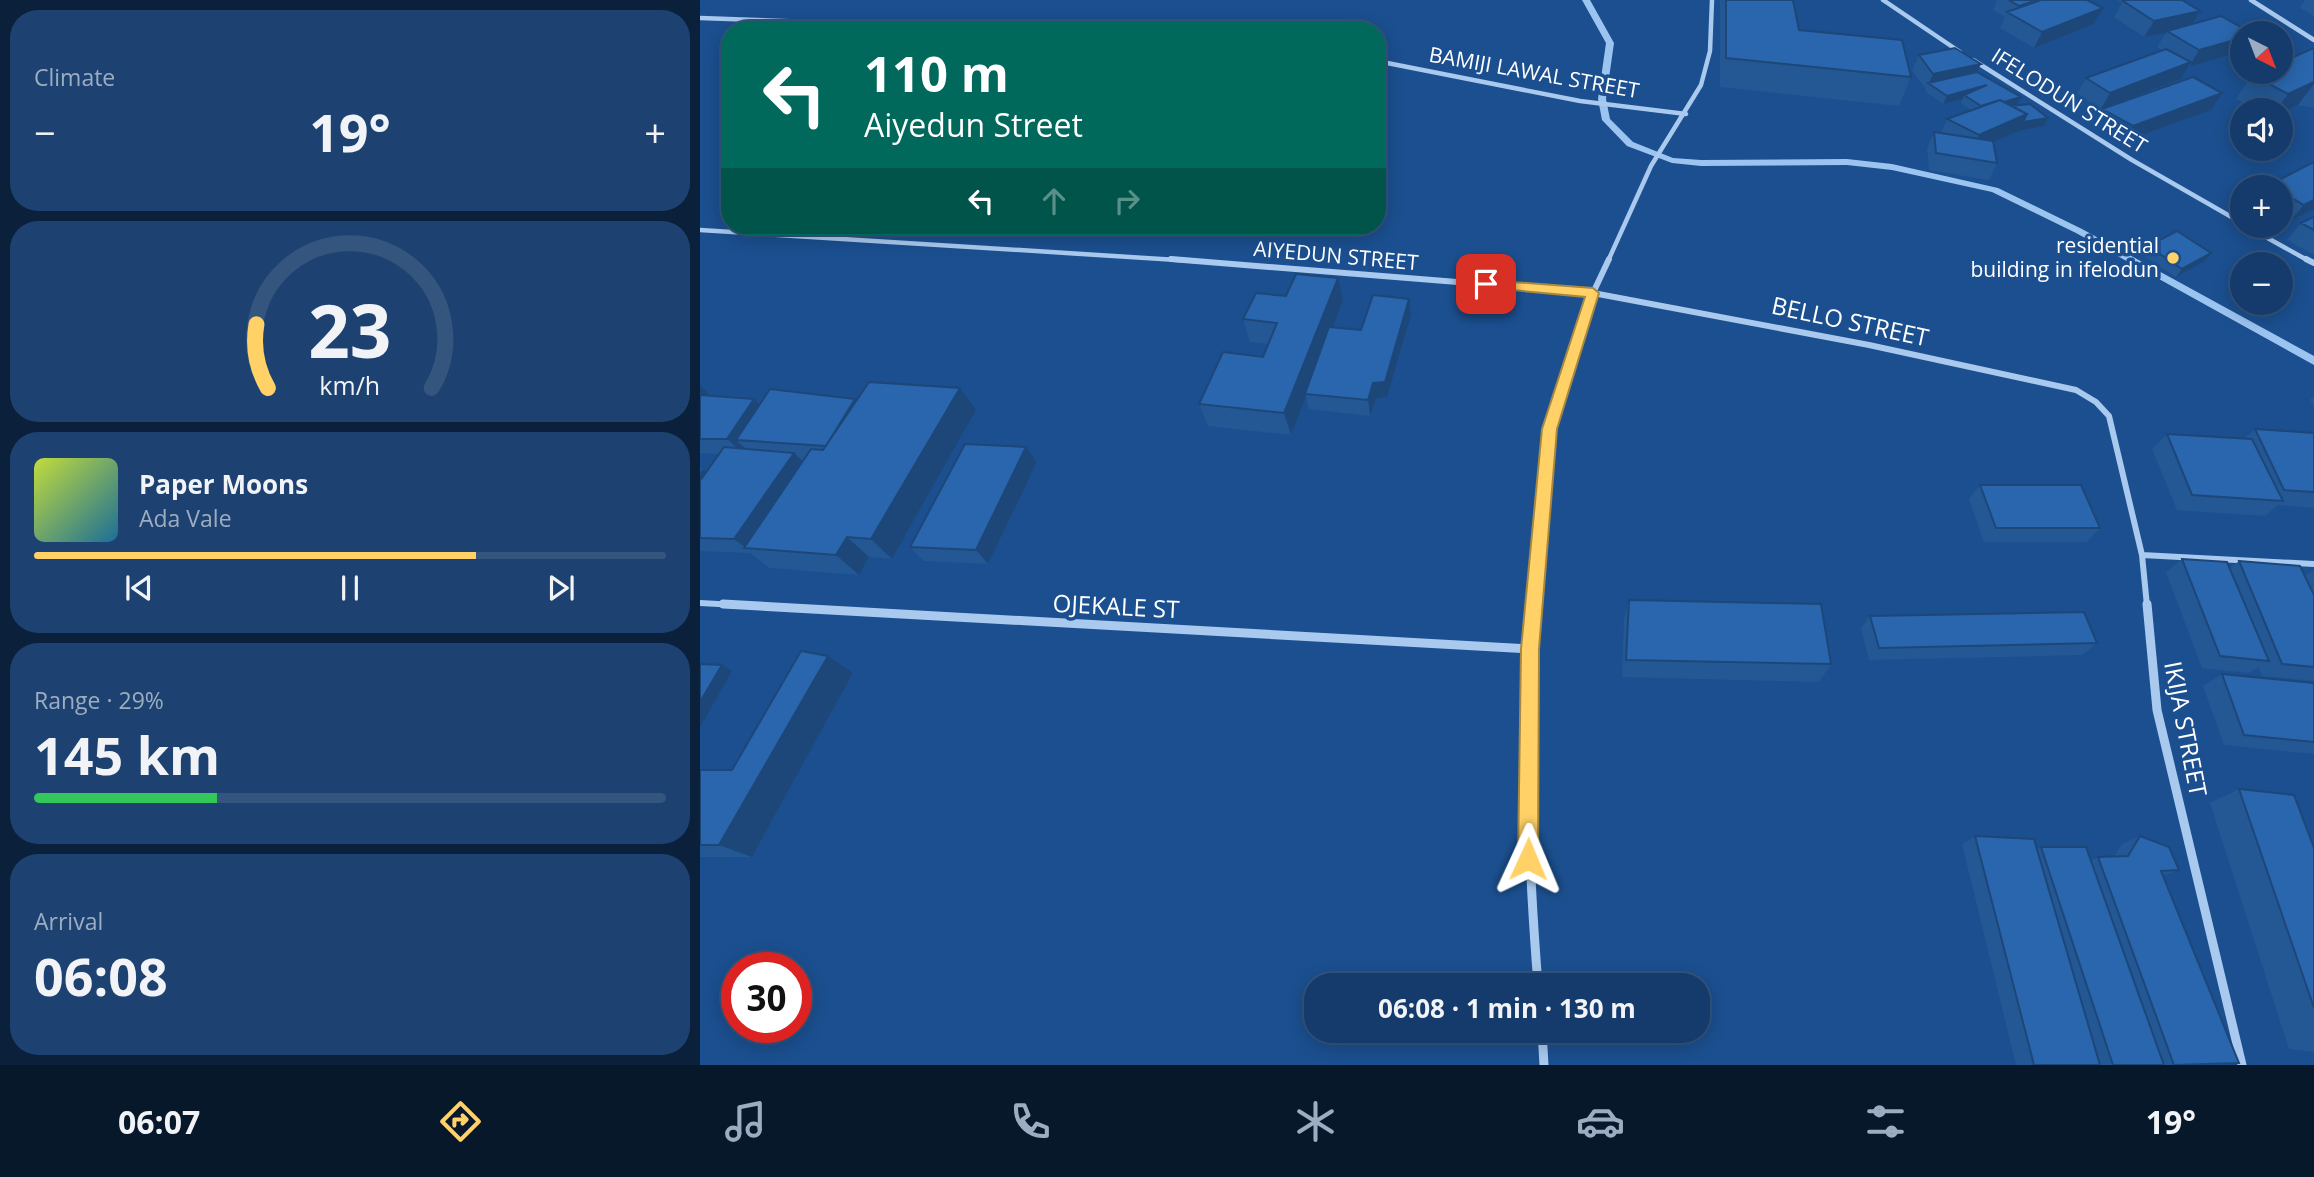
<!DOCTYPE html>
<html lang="en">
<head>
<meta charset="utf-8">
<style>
  :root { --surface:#143b6b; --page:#1d4271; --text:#f1f3f6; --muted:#9dadc1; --line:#33557e; --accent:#ffd166 }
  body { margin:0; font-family:"Open Sans",sans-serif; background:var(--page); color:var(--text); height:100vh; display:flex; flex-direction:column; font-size:26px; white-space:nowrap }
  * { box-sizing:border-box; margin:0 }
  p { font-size:23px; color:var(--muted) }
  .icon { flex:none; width:38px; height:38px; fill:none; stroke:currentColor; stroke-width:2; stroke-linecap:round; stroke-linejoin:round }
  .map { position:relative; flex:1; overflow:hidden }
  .side { display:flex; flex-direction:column; gap:10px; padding:10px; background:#0b203b; width:700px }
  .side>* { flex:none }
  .banner { position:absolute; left:21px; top:21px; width:665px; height:214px; border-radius:28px; box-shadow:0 4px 18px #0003,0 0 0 2px var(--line); background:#00695c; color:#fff; overflow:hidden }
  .needle { width:46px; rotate:138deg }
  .tools { position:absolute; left:1530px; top:21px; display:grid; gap:14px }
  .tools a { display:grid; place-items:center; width:63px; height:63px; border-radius:50%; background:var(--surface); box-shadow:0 4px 18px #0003,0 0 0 2px var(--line); font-size:35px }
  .speed { position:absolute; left:21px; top:952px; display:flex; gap:14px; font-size:35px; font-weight:700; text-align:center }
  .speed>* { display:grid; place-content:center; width:91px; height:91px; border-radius:50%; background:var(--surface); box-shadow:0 4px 18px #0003,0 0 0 2px var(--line); line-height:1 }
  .speed .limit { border:10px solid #d22; background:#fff; color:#111 }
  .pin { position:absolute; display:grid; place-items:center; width:60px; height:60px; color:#fff; margin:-30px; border-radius:14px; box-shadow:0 4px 10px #0006 }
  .me { position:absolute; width:77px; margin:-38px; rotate:1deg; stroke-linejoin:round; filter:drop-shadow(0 0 5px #0008) }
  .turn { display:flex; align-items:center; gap:24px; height:147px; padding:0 28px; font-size:32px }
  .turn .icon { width:91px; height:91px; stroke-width:2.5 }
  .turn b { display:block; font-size:49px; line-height:60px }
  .lanes { display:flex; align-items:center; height:66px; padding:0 28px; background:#0003; justify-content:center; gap:35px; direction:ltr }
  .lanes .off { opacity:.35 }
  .big { font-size:52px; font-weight:700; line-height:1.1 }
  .side .card { flex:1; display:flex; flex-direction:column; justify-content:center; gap:10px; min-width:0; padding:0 24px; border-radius:28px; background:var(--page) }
  .side .dial { align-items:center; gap:0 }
  .dial svg { height:182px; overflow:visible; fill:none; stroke:var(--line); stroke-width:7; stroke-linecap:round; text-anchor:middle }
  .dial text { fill:var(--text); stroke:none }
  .song { display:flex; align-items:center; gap:21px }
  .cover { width:84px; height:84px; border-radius:10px; background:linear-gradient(135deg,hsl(70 70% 55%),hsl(200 70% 35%)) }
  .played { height:7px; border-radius:4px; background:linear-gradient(90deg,var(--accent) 70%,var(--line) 70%) }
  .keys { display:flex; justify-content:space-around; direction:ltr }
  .heat { display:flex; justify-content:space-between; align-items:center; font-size:38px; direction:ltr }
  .charge { height:10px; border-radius:5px; background:linear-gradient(90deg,#34c759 29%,var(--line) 0) }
  .trip { position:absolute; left:604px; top:973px; width:406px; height:70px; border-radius:28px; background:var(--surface); box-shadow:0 4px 18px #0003,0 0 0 2px var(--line); font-weight:700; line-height:70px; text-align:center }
  .tabs { display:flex; height:112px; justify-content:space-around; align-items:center; background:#08182b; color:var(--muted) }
  .tabs .icon { width:49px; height:49px }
  .tabs .active { color:var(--accent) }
  .tabs b { font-size:32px; color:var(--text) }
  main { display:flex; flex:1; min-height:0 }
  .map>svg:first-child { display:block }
</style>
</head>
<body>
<main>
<section class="side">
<div class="card"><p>Climate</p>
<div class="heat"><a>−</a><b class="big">19°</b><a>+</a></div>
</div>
<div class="card dial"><svg viewBox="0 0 100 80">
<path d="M14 69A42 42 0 1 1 86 69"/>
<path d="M14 69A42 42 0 0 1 9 41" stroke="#ffd166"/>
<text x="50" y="56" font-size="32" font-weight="700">23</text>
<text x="50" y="72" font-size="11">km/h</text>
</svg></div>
<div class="card">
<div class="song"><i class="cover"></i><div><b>Paper Moons</b><p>Ada Vale</p></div></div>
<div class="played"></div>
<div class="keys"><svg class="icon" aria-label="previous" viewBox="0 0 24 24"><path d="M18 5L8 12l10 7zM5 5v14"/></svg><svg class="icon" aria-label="pause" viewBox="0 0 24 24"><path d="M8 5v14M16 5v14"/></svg><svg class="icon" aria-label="next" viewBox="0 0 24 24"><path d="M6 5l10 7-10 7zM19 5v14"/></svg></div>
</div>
<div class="card"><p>Range · 29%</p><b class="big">145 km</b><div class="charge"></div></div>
<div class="card"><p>Arrival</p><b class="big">06:08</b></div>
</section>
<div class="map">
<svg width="1614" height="1065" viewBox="0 0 1614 1065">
  <rect width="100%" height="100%" fill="#1b4f8f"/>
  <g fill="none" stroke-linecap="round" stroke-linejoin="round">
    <path fill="#9cc4f0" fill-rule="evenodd" d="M 882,0 L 890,0 L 914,43 L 906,99 L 910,119 L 933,142 L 973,158 L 1001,160 L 1147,159 L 1192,164 L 1298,188 L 1382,229 L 1614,356 L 1614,365 L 1376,233 L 1292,192 L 1192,170 L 1147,165 L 1001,166 L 972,163 L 927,146 L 902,120 L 898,99 L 906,43 Z"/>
    <path stroke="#a9c9ee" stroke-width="4.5" d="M 1183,0 L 1260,52
      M 1551,0 L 1614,40
      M 0,18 L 331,30
      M 1273,60 L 1432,160 L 1542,223
      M 677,61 L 880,101 L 986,114
      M 1546,226 L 1609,261
      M 0,230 L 493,261
      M 908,261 L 951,166 L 1001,85 L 1010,51 L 1012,0"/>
    <path stroke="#a9c9ee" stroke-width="6" d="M 471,259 L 893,293 L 1169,345 L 1376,390 L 1396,402 L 1409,416 L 1442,555 L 1447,606
      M 1606,259 L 1614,263
      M 1442,555 L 1614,564
      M 0,603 L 55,606
      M 834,606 L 849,430 L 893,293 L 909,259"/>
    <path stroke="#a9c9ee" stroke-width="9" d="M 23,604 L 830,649
      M 834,604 C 823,731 828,859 838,985
      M 1447,604 L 1457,710 L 1542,1065
      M 842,1031 L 844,1065"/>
  </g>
  <path fill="#245895" d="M 1020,0 L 1093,0 L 1099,30 L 1211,77 L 1199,106 L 1020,87 Z
    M 1297,0 L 1387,0 L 1394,24 L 1334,48 L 1300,28 L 1305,17 L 1293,10 Z
    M 1417,0 L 1482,0 L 1492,24 L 1542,51 L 1488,67 L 1481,79 L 1401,109 L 1377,94 L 1386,78 L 1462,50 L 1457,47 L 1466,33 L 1444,37 L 1414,17 L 1422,3 Z
    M 1605,0 L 1614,0 L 1614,16 L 1600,8 Z
    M 1614,48 L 1614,108 L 1598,105 L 1580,110 L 1557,110 L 1536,99 L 1552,75 Z
    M 1219,55 L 1317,105 L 1344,126 L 1319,131 L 1294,142 L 1297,163 L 1289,180 L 1229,170 L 1227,148 L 1234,132 L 1241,133 L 1247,119 L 1271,110 L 1261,103 L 1263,99 L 1243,104 L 1225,91 L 1226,89 L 1212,71 Z
    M 1402,109 L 1511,110 L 1423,142 L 1393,125 Z
    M 1614,162 L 1614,209 L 1590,221 L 1580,216 L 1580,187 L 1567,187 L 1569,185 Z
    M 1614,217 L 1614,255 L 1587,240 L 1601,223 Z
    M 1448,246 L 1511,253 L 1505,261 L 1476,277 L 1442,255 Z
    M 643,301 L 633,327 L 661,330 L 711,315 L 687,397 L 676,399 L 670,416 L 609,409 L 606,397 L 591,435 L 508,426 L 499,404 L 563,357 L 568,344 L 550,342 L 543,319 Z
    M 0,385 L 10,396 L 54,399 L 59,405 L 157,400 L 276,410 L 192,559 L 169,557 L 159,575 L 70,568 L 50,553 L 0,551 L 0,468 L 3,469 L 7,472 L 19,454 L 0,453 Z
    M 1614,396 L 1614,408 L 1610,400 Z
    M 1555,429 L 1614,433 L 1614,508 L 1578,505 L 1565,516 L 1477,510 L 1452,449 L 1467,434 L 1545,438 Z
    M 326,447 L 337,462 L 288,564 L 224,561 L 210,547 Z
    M 1280,485 L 1400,528 L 1387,542 L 1284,542 L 1269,499 Z
    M 1482,559 L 1530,568 L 1539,561 L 1605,576 L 1614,570 L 1614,681 L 1562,676 L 1559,667 L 1549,673 L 1502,668 L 1466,572 Z
    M 929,600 L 1131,664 L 1119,682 L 922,677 L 924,619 Z
    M 1170,616 L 1397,643 L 1382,655 L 1169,660 L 1161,628 Z
    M 153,673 L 52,857 L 0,857 L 0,770 L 32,770 Z
    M 1522,674 L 1614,683 L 1614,754 L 1524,745 L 1503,686 Z
    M 1539,789 L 1614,848 L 1614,1052 L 1589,1049 L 1510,803 Z
    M 1275,836 L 1337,849 L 1341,847 L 1391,861 L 1398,857 L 1414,857 L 1422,844 L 1440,836 L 1479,870 L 1463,876 L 1539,1063 L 1518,1065 L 1316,1065 L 1262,844 Z"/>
  <path fill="#1d4779" d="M 1403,8 L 1394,24 L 1334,48 L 1342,32 Z
    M 1500,11 L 1490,27 L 1467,31 L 1466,33 L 1444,37 L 1454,21 Z
    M 1542,38 L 1542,51 L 1489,67 L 1499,50 Z
    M 1491,62 L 1481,79 L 1401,109 L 1410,93 Z
    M 1281,64 L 1273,80 L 1229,84 L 1233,74 Z
    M 1614,82 L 1614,84 L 1598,105 L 1580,113 L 1580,110 L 1576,110 L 1588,94 Z
    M 1287,85 L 1264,95 L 1263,99 L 1243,104 L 1247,96 Z
    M 1522,93 L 1511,110 L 1423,142 L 1433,126 Z
    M 1321,97 L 1317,105 L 1284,108 Z
    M 1327,114 L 1348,118 L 1344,126 L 1319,131 L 1271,152 L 1279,135 Z
    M 1614,200 L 1614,209 L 1590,221 L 1604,205 Z
    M 1511,253 L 1505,261 L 1476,277 L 1482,269 Z
    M 638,278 L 643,301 L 607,394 L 605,394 L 606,397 L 591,435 L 584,413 Z
    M 709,299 L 711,315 L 687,397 L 676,399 L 670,416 L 668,400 L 673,383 Z
    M 0,385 L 6,391 L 11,397 L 0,414 Z
    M 260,388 L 276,410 L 192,559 L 171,539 Z
    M 54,399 L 70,415 L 36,440 L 47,450 L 44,454 L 27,439 Z
    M 326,447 L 337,462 L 288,564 L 276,550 Z
    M 94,453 L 110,468 L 46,548 L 34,539 Z
    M 3,469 L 21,483 L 0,512 L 0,472 Z
    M 147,537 L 169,557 L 159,575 L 136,555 Z
    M 128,656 L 153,673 L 52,857 L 19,845 Z
    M 22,665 L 32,671 L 0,727 L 0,702 Z"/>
  <path fill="#2a66ad" stroke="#1d4779" stroke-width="2" d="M 1026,0 L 1093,0 L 1099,30 L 1202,40 L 1211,77 L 1026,58 Z
    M 1309,0 L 1337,0 L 1319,6 Z
    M 1341,0 L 1387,0 L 1403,8 L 1342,32 L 1307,12 Z
    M 1426,0 L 1482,0 L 1500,11 L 1454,21 L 1423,1 Z
    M 1521,16 L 1551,33 L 1542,33 L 1542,38 L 1499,50 L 1467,31 Z
    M 1255,48 L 1281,64 L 1233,74 L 1219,55 Z
    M 1614,48 L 1614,82 L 1588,94 L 1552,75 L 1560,72 L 1580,72 L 1580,63 Z
    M 1466,49 L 1491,62 L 1410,93 L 1386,78 Z
    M 1277,72 L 1321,97 L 1304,102 L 1300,100 L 1281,106 L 1264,95 L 1287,85 L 1247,96 L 1228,83 Z
    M 1493,77 L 1522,93 L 1433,126 L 1402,109 Z
    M 1300,100 L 1327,114 L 1279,135 L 1247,119 Z
    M 1330,104 L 1348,118 L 1323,122 L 1327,114 L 1311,106 Z
    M 1234,132 L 1293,141 L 1297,163 L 1236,153 Z
    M 1614,162 L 1614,200 L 1604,205 L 1580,191 L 1580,187 L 1573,187 L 1569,185 Z
    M 1614,217 L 1614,230 L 1601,223 Z
    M 1477,231 L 1511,253 L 1482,269 L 1448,246 Z
    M 596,274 L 638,278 L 584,413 L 499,404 L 523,352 L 563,357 L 577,323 L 543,319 L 556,293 L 586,296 Z
    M 673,295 L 709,299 L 685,382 L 673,383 L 668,400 L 605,394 L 629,327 L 661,330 Z
    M 169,382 L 260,388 L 171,539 L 147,537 L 136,555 L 44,548 L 111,449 L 123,450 Z
    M 70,389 L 155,399 L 126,446 L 36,440 Z
    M 0,395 L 54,399 L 27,439 L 0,439 Z
    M 1555,429 L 1614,433 L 1614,492 L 1584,490 Z
    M 1467,434 L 1552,439 L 1583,501 L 1492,495 Z
    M 265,444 L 326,447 L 276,550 L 210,547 Z
    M 24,447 L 94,453 L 34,539 L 0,538 L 0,481 Z
    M 1280,485 L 1381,485 L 1400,528 L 1296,528 Z
    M 1482,559 L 1527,562 L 1569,661 L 1520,656 Z
    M 1539,561 L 1600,566 L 1614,595 L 1614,667 L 1582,664 Z
    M 929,600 L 1121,604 L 1131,664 L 926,660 Z
    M 1384,612 L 1397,643 L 1179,648 L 1170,616 Z
    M 101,651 L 128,656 L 19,845 L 0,845 L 0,770 L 32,770 Z
    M 0,664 L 22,665 L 0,702 Z
    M 1522,674 L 1614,683 L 1614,742 L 1544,735 Z
    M 1539,789 L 1594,795 L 1614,848 L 1614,1008 Z
    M 1275,836 L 1334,839 L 1400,1065 L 1334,1065 Z
    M 1440,836 L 1469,847 L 1479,870 L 1461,871 L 1539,1063 L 1474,1065 L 1398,857 L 1428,856 Z
    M 1341,847 L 1386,847 L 1464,1065 L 1413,1065 Z"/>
  <path fill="#ffd166" stroke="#a68842" stroke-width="2" d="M 786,280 L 893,288 L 899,293 L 857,429 L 839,649 L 838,859 L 835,866 L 828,869 L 821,866 L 818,859 L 821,649 L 842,429 L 885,297 L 781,287 L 779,284 Z"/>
  <circle fill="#ffd166" stroke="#1b4f8f" stroke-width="2.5" cx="1473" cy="258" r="7"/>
  <g text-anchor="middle" stroke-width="7" stroke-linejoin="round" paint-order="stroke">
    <g font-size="21" fill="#fff" stroke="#1b4f8f">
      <text transform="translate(834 73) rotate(10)" y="7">BAMIJI LAWAL STREET</text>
      <text transform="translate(1369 101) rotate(32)" y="7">IFELODUN STREET</text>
      <text transform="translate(636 256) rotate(5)" y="7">AIYEDUN STREET</text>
    </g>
    <g font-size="21" fill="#fff" stroke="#1b4f8f" text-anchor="end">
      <text x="1459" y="253">residential<tspan x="1459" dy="24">building in ifelodun</tspan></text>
    </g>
    <g font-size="24" fill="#fff" stroke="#1b4f8f">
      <text transform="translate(1150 322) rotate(12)" y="8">BELLO STREET</text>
      <text transform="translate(416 607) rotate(3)" y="8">OJEKALE ST</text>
      <text transform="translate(1485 729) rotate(79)" y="8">IKIJA STREET</text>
    </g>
  </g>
</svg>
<div class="tools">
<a><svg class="needle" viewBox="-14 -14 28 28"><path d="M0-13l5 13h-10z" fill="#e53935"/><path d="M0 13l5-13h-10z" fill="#9dadc1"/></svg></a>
<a><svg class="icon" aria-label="sound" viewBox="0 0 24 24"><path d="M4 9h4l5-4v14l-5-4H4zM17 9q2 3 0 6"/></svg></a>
<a>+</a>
<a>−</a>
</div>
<div class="speed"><div class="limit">30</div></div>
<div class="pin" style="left:786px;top:284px;background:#d93025"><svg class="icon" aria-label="arrive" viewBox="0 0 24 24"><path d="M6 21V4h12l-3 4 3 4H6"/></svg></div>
<svg class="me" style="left:828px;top:859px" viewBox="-20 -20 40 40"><path d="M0-17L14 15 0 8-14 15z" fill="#ffd166" stroke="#fff" stroke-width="4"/></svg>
<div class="trip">06:08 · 1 min · 130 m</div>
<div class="banner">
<div class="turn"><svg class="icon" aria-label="left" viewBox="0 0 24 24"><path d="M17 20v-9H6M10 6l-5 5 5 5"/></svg><div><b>110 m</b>Aiyedun Street</div></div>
<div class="lanes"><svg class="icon" aria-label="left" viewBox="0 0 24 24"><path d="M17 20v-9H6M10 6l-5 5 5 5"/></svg><svg class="icon off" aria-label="ahead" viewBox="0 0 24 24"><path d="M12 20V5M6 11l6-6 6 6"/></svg><svg class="icon off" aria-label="right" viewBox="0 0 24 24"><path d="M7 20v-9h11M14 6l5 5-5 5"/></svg></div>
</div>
</div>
</main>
<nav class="tabs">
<b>06:07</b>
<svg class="icon active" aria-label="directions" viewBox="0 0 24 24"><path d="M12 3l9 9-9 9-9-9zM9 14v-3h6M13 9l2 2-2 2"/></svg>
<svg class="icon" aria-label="music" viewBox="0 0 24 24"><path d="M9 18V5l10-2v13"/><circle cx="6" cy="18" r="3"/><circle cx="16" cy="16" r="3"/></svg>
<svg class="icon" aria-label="phone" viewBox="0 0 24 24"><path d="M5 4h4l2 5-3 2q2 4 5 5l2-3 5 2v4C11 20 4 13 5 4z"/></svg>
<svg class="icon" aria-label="climate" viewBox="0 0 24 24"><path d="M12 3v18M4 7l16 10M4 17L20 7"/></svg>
<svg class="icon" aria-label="car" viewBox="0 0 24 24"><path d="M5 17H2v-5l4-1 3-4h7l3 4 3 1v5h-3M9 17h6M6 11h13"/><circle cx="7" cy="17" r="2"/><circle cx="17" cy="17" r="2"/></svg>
<svg class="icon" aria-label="filters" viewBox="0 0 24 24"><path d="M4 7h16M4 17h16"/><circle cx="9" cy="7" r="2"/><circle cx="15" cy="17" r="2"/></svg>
<b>19°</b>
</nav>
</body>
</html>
